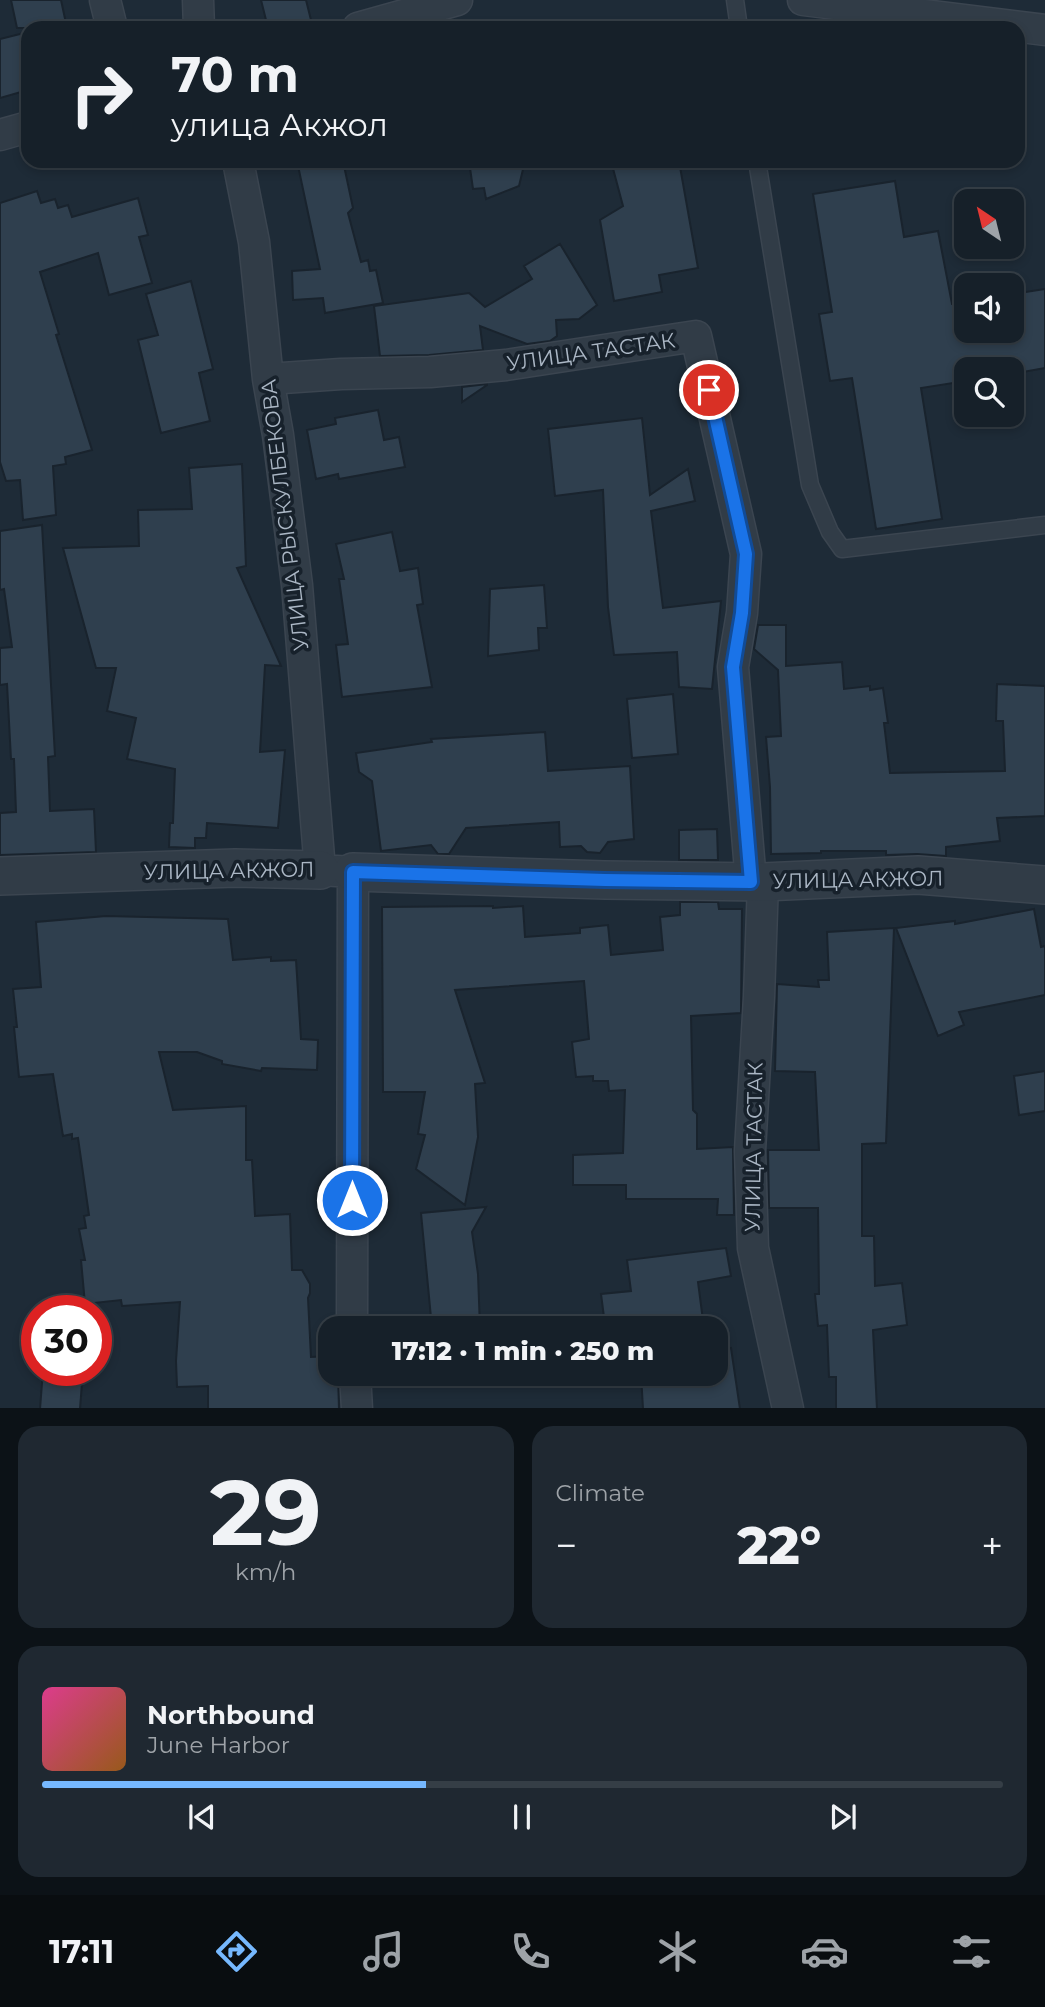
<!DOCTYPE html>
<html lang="en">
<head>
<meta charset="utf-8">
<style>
  :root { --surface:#162029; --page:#1f2831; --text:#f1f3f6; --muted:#9ea3a8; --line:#353e46; --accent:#76b8fe }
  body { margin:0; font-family:Montserrat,sans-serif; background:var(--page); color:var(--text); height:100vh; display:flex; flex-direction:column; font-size:26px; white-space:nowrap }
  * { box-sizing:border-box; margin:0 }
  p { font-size:23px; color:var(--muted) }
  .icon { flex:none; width:38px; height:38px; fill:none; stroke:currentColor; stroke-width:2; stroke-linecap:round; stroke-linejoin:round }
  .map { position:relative; height:1408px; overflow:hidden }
  .drawer { display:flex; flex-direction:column; gap:18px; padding:18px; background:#0c1217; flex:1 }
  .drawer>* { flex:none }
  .hud { position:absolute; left:21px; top:21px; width:1004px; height:147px; border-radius:21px; box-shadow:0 4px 10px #0003,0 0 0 2px var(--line); background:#162029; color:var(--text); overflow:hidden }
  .needle { width:46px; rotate:325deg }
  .controls { position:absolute; left:954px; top:189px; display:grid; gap:14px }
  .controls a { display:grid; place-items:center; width:70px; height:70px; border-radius:14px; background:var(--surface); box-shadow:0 4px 10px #0003,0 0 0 2px var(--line); font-size:35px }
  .speed { position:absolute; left:21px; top:1295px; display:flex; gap:14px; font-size:35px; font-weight:700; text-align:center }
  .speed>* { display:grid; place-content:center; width:91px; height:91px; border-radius:50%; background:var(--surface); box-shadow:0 4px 10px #0003,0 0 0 2px var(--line); line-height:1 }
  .speed .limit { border:10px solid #d22; background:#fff; color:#111 }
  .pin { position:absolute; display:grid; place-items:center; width:60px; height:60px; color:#fff; margin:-30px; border:4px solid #fff; border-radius:50%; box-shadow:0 2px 7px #0007 }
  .me { position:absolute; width:77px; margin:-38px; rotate:0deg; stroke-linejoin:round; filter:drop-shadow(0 0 5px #0008) }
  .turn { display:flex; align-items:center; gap:24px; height:147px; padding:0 35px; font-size:32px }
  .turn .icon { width:91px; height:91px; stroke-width:2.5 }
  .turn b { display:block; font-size:49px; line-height:60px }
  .big { font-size:52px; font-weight:800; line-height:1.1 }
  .drawer .card { flex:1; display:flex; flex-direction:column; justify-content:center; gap:10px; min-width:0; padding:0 24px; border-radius:21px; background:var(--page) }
  .drawer .dial { align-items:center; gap:0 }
  .dial b { font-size:91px; line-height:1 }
  .song { display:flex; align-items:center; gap:21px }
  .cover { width:84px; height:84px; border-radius:10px; background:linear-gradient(135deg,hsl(330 70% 55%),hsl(30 70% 35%)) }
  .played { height:7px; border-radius:4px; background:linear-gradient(90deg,var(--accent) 40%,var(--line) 40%) }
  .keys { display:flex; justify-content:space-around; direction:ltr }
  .heat { display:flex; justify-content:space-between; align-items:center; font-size:38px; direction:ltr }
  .drawer .tiles { flex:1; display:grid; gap:18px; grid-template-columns:1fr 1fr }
  .card:last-child { grid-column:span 2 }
  .trip { position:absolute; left:318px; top:1316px; width:410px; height:70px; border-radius:21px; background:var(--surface); box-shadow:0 4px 10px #0003,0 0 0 2px var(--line); font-weight:800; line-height:70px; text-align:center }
  .tab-bar { display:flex; height:112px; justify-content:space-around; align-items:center; background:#090d10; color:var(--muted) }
  .tab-bar .icon { width:49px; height:49px }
  .tab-bar .selected { color:var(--accent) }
  .tab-bar b { font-size:32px; color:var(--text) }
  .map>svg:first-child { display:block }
</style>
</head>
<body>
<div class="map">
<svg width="1045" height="1409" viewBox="0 0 1045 1409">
  <rect width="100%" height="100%" fill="#1e2b37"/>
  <path fill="#2f3f4e" stroke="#19232d" stroke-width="2" d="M 11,0 L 61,0 L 67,28 L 17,28 Z
    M 261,0 L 306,0 L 313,28 L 268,28 Z
    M 28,32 L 28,90 L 0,98 L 0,39 Z
    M 297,161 L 343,161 L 353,208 L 348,213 L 361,262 L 368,260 L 370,271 L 376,270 L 383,303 L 325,313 L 323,298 L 293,300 L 292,271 L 320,269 Z
    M 469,161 L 525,161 L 519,186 L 486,199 L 484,188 L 473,189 Z
    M 611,161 L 679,161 L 698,268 L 659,275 L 662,292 L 614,301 L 600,220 L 623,206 Z
    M 895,181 L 904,237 L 938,231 L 952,304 L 966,302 L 966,331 L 1012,331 L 1012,294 L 1045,289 L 1045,368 L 1012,374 L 1012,369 L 966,369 L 966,381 L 921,388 L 942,519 L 876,529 L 852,378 L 830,381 L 819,314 L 832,312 L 813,194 Z
    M 37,191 L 41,203 L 55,199 L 58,208 L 68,205 L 72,217 L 138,198 L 148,235 L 139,237 L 152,283 L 109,295 L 98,253 L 40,272 L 59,334 L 56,335 L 92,450 L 65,457 L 66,464 L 53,466 L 56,515 L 23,520 L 20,480 L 6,481 L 0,462 L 0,203 Z
    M 560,244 L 597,305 L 579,319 L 556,320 L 557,336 L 550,341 L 527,344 L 480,326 L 483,350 L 429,355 L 380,356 L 374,306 L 469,293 L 485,307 L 532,279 L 524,266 Z
    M 191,281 L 213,369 L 199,373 L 210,421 L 161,433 L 138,340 L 158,335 L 146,294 Z
    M 487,384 L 487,385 L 462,402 L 462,387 Z
    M 378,410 L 384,440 L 399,437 L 405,467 L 339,479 L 338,474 L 316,479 L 307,430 L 336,424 L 335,418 Z
    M 642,418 L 650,495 L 688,469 L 695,501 L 651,511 L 663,608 L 721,601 L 712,689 L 679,687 L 677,652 L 614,655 L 608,607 L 603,490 L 555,496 L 548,429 Z
    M 242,464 L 246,566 L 237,568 L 281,666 L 265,665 L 260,752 L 285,750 L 278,828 L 207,823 L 206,838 L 195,838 L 195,848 L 169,847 L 170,823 L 173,823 L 175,769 L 127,759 L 136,718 L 107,711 L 116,668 L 96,668 L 63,548 L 139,546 L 138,510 L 192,509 L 189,468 Z
    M 42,525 L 55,756 L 48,757 L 50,811 L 94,809 L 96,852 L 0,855 L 0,813 L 16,812 L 14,759 L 11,759 L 7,684 L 0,685 L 0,648 L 12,647 L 4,589 L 0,590 L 0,531 Z
    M 392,532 L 400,571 L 418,568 L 423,604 L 417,605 L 432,687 L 342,697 L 336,645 L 348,644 L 339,579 L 344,579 L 336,544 Z
    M 544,585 L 547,628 L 538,628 L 539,650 L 488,656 L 490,589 Z
    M 758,625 L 786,625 L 786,666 L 842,662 L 844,689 L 870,686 L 870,690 L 883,688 L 888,723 L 884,723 L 890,773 L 1005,771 L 1003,721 L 996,721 L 997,684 L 1045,686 L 1045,816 L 997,818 L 1000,841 L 946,847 L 946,856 L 917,854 L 886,855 L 886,851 L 821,851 L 821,853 L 771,854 L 770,787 L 766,737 L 781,736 L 778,670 L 754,649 Z
    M 673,694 L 678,754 L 632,758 L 627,699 Z
    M 545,732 L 548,771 L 630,766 L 634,839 L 608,842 L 600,853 L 587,852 L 581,846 L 560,847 L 559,822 L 466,828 L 449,854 L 438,854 L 431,845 L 381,851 L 372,781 L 359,772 L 356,753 L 432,742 L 431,739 Z
    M 717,829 L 718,860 L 679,860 L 679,830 Z
    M 680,902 L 718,902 L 719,909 L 742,909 L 741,1013 L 691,1016 L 693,1110 L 697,1114 L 697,1149 L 733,1147 L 734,1215 L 717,1215 L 718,1199 L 626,1199 L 626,1185 L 573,1185 L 573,1155 L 623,1153 L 625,1090 L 609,1091 L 608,1081 L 593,1081 L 593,1076 L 576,1077 L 572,1042 L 589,1039 L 584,981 L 455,990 L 485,1083 L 475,1084 L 478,1137 L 465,1205 L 416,1169 L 425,1135 L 418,1134 L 425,1092 L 383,1092 L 382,907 L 493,906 L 493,908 L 523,906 L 525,937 L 580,933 L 580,928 L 608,925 L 611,955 L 663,950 L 660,917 L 680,915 Z
    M 1034,909 L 1041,947 L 1045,946 L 1045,995 L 959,1012 L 964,1025 L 938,1036 L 896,928 L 955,921 L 955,924 Z
    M 106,916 L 228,919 L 233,960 L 271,957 L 271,961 L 296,960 L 301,1039 L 318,1040 L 317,1070 L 262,1068 L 261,1071 L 222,1064 L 222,1061 L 197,1052 L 159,1052 L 173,1110 L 246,1106 L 246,1160 L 252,1160 L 255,1216 L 290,1214 L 292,1270 L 302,1270 L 310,1284 L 310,1293 L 308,1298 L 311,1357 L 331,1356 L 331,1374 L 338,1374 L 339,1409 L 208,1409 L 208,1386 L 177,1387 L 176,1361 L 180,1302 L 122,1306 L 121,1300 L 85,1304 L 81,1260 L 85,1260 L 79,1229 L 86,1228 L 84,1216 L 89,1215 L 78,1138 L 72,1139 L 72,1134 L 63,1136 L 53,1074 L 19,1077 L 14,1027 L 17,1027 L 13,989 L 41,987 L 36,922 Z
    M 894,928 L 886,1143 L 862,1144 L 862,1236 L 874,1236 L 875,1286 L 902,1283 L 907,1325 L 873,1330 L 877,1409 L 836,1409 L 836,1377 L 829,1377 L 827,1325 L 818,1326 L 815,1294 L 819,1294 L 818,1208 L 769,1208 L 768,1150 L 819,1150 L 815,1072 L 775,1071 L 777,984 L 819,987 L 818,980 L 829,980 L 827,932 Z
    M 1045,1071 L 1045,1111 L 1019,1115 L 1014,1076 Z
    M 486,1207 L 472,1232 L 478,1274 L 480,1328 L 432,1328 L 421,1213 Z
    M 726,1248 L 731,1276 L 698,1282 L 704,1328 L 609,1328 L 605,1325 L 601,1294 L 631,1291 L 627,1260 Z
    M 731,1348 L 740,1409 L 643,1409 L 641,1374 L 716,1374 L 716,1351 Z
    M 43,1370 L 83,1370 L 80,1409 L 40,1409 Z"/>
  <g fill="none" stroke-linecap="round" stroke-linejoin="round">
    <g stroke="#3b4550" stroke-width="19">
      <path id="service" d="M 735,0 L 739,28
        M 757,161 L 810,485 L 830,532 L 842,549 L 1045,525"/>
    </g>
    <g stroke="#3b4550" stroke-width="33">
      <path id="minor" d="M 105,0 L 112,28
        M 198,0 L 199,28
        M 803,0 L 1045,30
        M 358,28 L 457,0
        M 0,135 L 28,127
        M 238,161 L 254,242 L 268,379 L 278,435 L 297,585 L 320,870 L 353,872 L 352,1328
        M 268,379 L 341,374 L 430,372 L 506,365 L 696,336 L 746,554 L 742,613 L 733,667 L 751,882
        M 763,882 L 759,997 L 750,1151 L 753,1248 L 788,1409
        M 355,1374 L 357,1409"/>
    </g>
    <g stroke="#3b4550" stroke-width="40">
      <path id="tertiary" d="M 353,872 L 605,880 L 763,882 L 918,875 L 1045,885
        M 0,876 L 235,868 L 320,870"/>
    </g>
    <use href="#service" stroke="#313c47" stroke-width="16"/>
    <use href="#minor" stroke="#313c47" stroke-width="30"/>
    <use href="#tertiary" stroke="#313c47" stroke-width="37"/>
  </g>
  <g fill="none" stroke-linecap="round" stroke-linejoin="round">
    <g stroke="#114b97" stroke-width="18">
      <path id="route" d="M 352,1200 L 353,872 L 605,880 L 751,882 L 733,667 L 742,613 L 746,554 L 709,390"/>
    </g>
    <use href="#route" stroke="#1a73e8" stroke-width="12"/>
  </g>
  <g text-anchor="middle" stroke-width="7" stroke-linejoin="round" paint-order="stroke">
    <g font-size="21" fill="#abb7c5" stroke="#17212b">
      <text transform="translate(591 352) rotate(-8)" y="7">УЛИЦА ТАСТАК</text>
      <text transform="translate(285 515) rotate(-97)" y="7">УЛИЦА РЫСКУЛБЕКОВА</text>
      <text transform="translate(229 871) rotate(-1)" y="7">УЛИЦА АКЖОЛ</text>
      <text transform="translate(858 880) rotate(-1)" y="7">УЛИЦА АКЖОЛ</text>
      <text transform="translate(754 1147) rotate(-89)" y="7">УЛИЦА ТАСТАК</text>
    </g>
  </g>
</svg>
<div class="controls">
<a><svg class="needle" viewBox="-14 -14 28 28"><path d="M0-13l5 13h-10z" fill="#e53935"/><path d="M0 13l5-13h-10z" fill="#9ea3a8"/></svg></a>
<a><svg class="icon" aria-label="sound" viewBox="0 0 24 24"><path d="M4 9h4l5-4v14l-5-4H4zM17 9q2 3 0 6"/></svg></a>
<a><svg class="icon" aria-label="search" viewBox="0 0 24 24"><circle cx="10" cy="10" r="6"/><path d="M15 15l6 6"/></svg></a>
</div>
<div class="speed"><div class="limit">30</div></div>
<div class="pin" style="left:709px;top:390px;background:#d93025"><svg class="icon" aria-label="arrive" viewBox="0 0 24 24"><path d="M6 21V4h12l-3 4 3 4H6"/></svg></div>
<svg class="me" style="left:352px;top:1200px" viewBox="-20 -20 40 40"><circle r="17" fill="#1a73e8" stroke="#fff" stroke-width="3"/><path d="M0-11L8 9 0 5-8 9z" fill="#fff"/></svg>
<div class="trip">17:12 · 1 min · 250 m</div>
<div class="hud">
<div class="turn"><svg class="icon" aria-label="right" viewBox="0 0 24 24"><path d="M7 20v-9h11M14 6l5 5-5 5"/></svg><div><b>70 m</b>улица Акжол</div></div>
</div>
</div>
<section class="drawer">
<div class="tiles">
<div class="card dial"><b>29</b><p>km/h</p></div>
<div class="card"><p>Climate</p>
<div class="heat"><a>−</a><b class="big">22°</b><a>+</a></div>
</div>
<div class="card">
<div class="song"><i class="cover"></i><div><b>Northbound</b><p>June Harbor</p></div></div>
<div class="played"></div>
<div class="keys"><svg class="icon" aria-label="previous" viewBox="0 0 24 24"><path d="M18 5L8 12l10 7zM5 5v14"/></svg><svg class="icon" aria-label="pause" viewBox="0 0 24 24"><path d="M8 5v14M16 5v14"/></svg><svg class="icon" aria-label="next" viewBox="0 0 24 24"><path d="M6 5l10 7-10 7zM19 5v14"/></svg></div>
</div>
</div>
</section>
<nav class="tab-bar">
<b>17:11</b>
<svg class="icon selected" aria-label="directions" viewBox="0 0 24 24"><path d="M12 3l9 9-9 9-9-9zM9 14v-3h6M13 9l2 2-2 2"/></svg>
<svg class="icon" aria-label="music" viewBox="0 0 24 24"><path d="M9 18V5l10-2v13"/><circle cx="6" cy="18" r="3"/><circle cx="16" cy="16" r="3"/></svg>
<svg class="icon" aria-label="phone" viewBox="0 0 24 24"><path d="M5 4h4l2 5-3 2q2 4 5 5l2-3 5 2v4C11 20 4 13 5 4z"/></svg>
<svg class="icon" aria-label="climate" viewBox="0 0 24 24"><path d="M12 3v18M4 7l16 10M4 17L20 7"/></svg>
<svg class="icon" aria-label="car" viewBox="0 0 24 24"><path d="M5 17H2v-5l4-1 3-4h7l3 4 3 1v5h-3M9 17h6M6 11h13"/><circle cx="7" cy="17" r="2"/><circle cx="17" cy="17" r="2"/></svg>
<svg class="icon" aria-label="filters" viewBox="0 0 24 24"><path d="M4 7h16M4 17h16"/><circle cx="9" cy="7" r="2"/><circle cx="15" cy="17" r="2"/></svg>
</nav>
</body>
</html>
